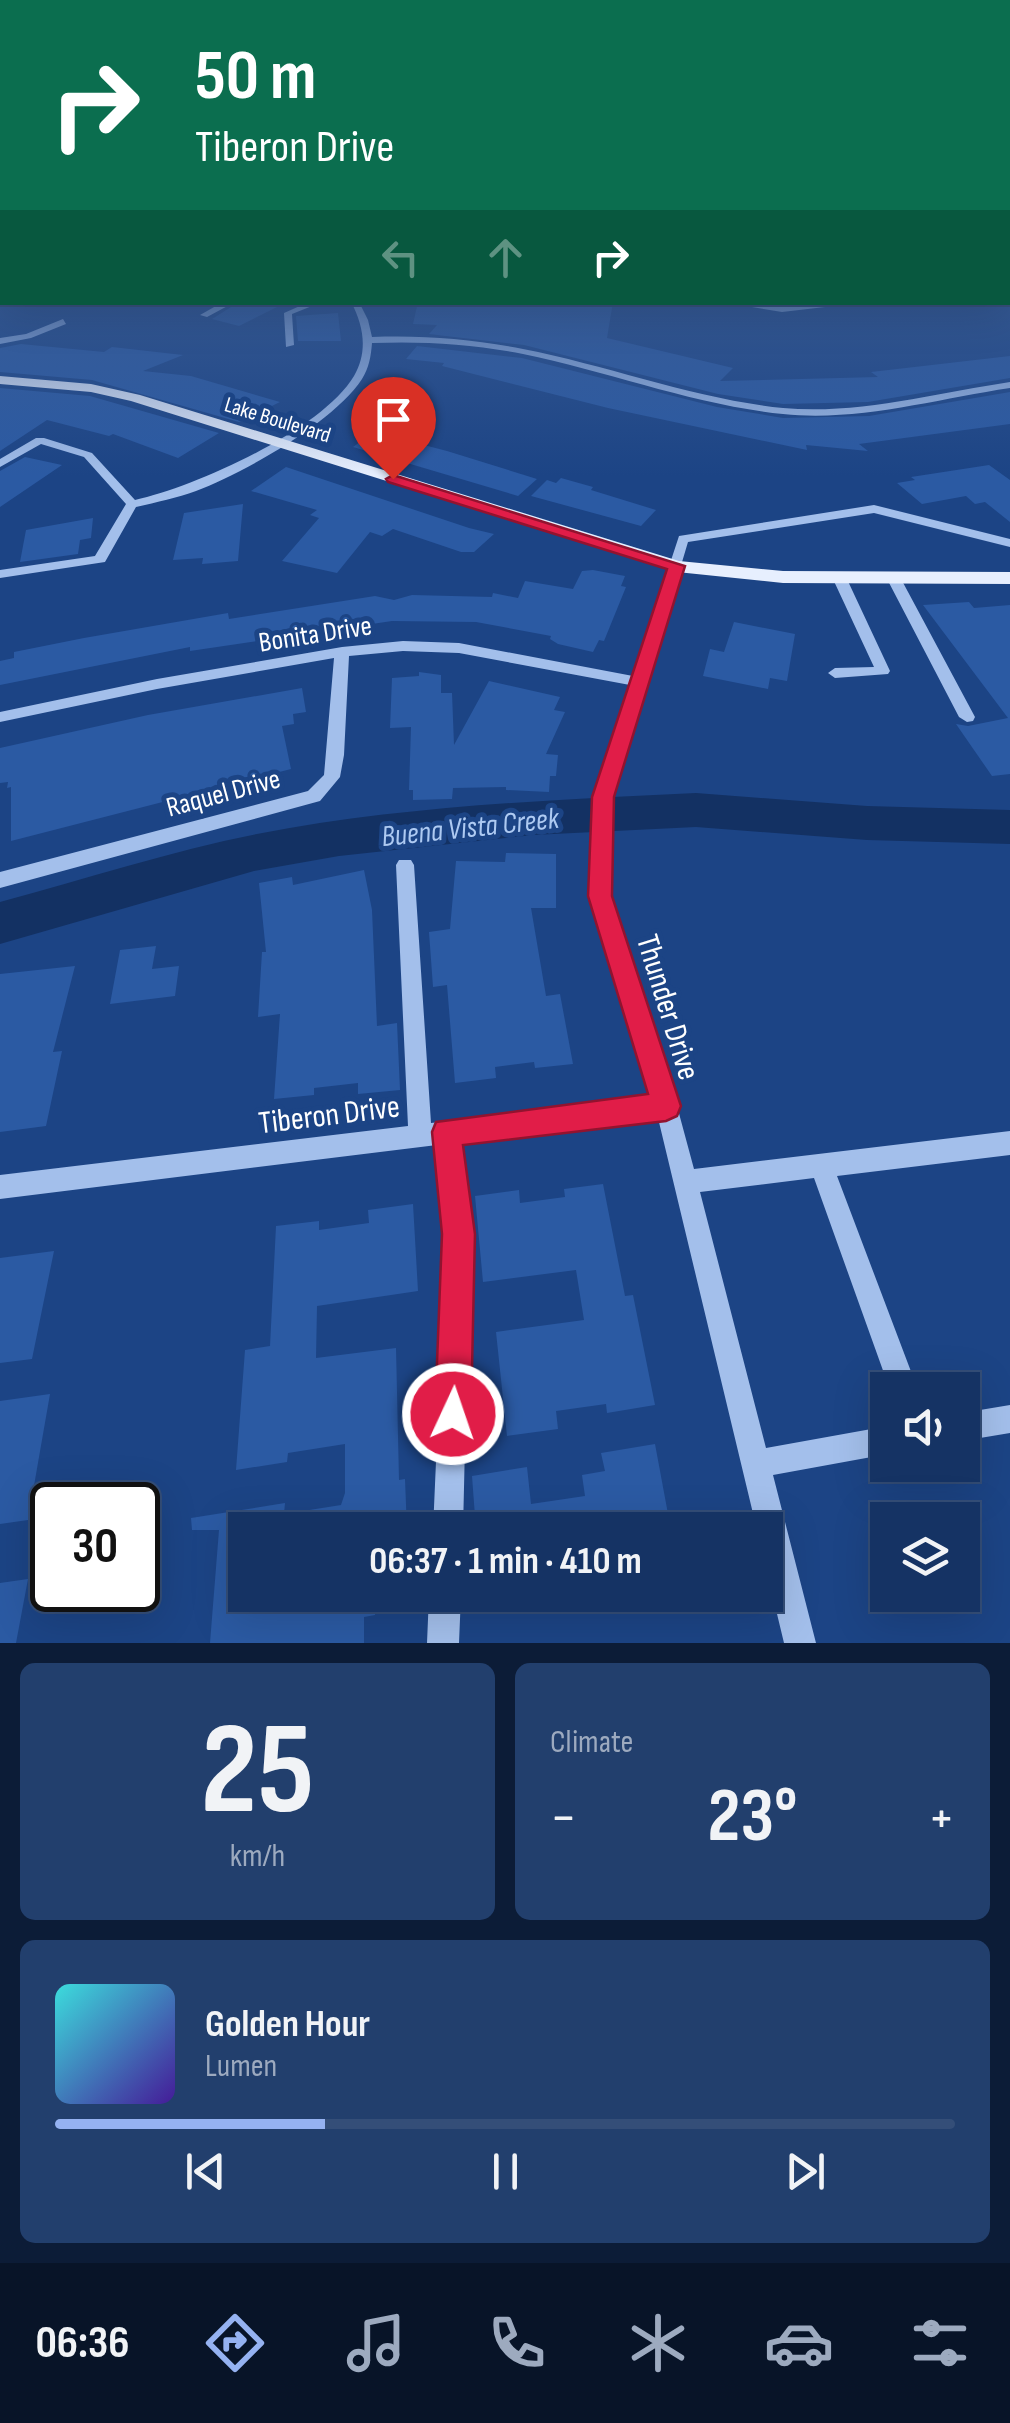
<!DOCTYPE html>
<html lang="en">
<head>
<meta charset="utf-8">
<style>
  :root { --surface:#153364; --page:#223f6d; --text:#f1f3f6; --muted:#9daabf; --line:#344e78; --accent:#95b2f1 }
  body { margin:0; font-family:"Sofia Sans Condensed",sans-serif; background:var(--page); color:var(--text); height:100vh; display:flex; flex-direction:column; font-size:38px; white-space:nowrap }
  * { box-sizing:border-box; margin:0 }
  p { font-size:32px; color:var(--muted) }
  .icon { flex:none; width:55px; height:55px; fill:none; stroke:currentColor; stroke-width:2; stroke-linecap:round; stroke-linejoin:round }
  .map { position:relative; height:1643px; overflow:hidden }
  .sheet { display:flex; flex-direction:column; gap:20px; padding:20px; background:#0c1c37; flex:1 }
  .sheet>* { flex:none }
  .top-card { position:absolute; left:0px; top:0px; width:1010px; height:305px; box-shadow:0 10px 40px #0002,0 0 0 2px var(--line); background:#0b6e4f; color:#fff; overflow:hidden }
  .controls { position:absolute; left:870px; top:1372px; display:grid; gap:20px }
  .controls a { display:grid; place-items:center; width:110px; height:110px; border-radius:0px; background:var(--surface); box-shadow:0 10px 40px #0002,0 0 0 2px var(--line); font-size:50px }
  .speed { position:absolute; left:30px; top:1482px; display:flex; gap:20px; font-size:50px; font-weight:700; text-align:center }
  .speed>* { display:grid; place-content:center; width:130px; height:130px; border-radius:50%; background:var(--surface); box-shadow:0 10px 40px #0002,0 0 0 2px var(--line); line-height:1 }
  .speed .limit { border:5px solid #111; border-radius:15px; background:#fff; color:#111 }
  .pin { position:absolute; display:grid; place-items:center; width:85px; height:85px; color:#fff; margin:-102px -42px; border-radius:50% 50% 50% 0; rotate:-45deg; box-shadow:0 0 10px #0007 }
  .pin .icon { rotate:45deg }
  .me { position:absolute; width:110px; margin:-55px; rotate:3deg; stroke-linejoin:round; filter:drop-shadow(0 0 8px #0008) }
  .turn { display:flex; align-items:center; gap:35px; height:210px; padding:0 30px; font-size:45px }
  .turn .icon { width:130px; height:130px; stroke-width:2.5 }
  .turn b { display:block; font-size:70px; line-height:85px }
  .lanes { display:flex; align-items:center; height:95px; padding:0 30px; background:#0003; justify-content:center; gap:50px; direction:ltr }
  .lanes .off { opacity:.35 }
  .big { font-size:75px; font-weight:700; line-height:1.1 }
  .sheet .card { flex:1; display:flex; flex-direction:column; justify-content:center; gap:15px; min-width:0; padding:0 35px; border-radius:15px; background:var(--page) }
  .sheet .dial { align-items:center; gap:0 }
  .dial b { font-size:130px; line-height:1 }
  .song { display:flex; align-items:center; gap:30px }
  .cover { width:120px; height:120px; border-radius:15px; background:linear-gradient(135deg,hsl(180 70% 55%),hsl(260 70% 35%)) }
  .played { height:10px; border-radius:5px; background:linear-gradient(90deg,var(--accent) 30%,var(--line) 30%) }
  .keys { display:flex; justify-content:space-around; direction:ltr }
  .heat { display:flex; justify-content:space-between; align-items:center; font-size:55px; direction:ltr }
  .sheet .tiles { flex:1; display:grid; gap:20px; grid-template-columns:1fr 1fr }
  .card:last-child { grid-column:span 2 }
  .trip { position:absolute; left:228px; top:1512px; width:555px; height:100px; border-radius:0px; background:var(--surface); box-shadow:0 10px 40px #0002,0 0 0 2px var(--line); font-weight:700; line-height:100px; text-align:center }
  .menu { display:flex; height:160px; justify-content:space-around; align-items:center; background:#081428; color:var(--muted) }
  .menu .icon { width:70px; height:70px }
  .menu .selected { color:var(--accent) }
  .menu b { font-size:45px; color:var(--text) }
  .map>svg:first-child { display:block }
</style>
</head>
<body>
<div class="map">
<svg width="1010" height="1643" viewBox="0 0 1010 1643">
  <rect width="100%" height="100%" fill="#1c4485"/>
  <g fill="none" stroke-linecap="round" stroke-linejoin="round">
    <path fill="#133163" fill-rule="evenodd" d="M 696,793 L 867,806 L 1010,810 L 1010,844 L 867,840 L 696,827 L 533,835 L 339,856 L 254,871 L 0,944 L 0,902 C 85,879 171,851 257,834 C 401,806 550,800 696,793 Z"/>
  </g>
  <path fill="#2b5aa3" d="M 239,302 L 287,302 L 239,326 L 212,319 Z
    M 418,302 L 613,302 L 607,338 L 733,368 L 720,381 L 878,377 L 871,372 L 1010,356 L 1010,378 L 868,402 L 783,404 L 718,394 L 524,345 L 429,334 L 437,325 L 413,324 Z
    M 338,313 L 341,341 L 298,341 L 296,316 Z
    M 21,344 L 104,352 L 112,347 L 183,355 L 143,371 L 191,376 L 280,402 L 239,422 L 92,380 L 0,372 L 0,348 Z
    M 417,346 L 522,358 L 717,407 L 783,418 L 869,416 L 1010,392 L 1010,424 L 859,444 L 868,451 L 806,445 L 807,450 L 608,408 L 442,366 L 444,363 L 406,359 Z
    M 0,388 L 90,396 L 219,433 L 178,458 L 113,434 L 109,436 L 47,420 L 0,451 Z
    M 374,432 L 447,451 L 537,479 L 518,496 L 353,447 Z
    M 25,457 L 62,465 L 0,507 L 0,471 Z
    M 989,465 L 1010,480 L 1010,522 L 985,502 L 975,504 L 966,496 L 922,504 L 897,483 L 915,480 L 911,477 Z
    M 286,467 L 469,528 L 494,534 L 474,552 L 461,552 L 393,529 L 382,536 L 370,532 L 337,573 L 282,561 L 319,518 L 310,515 L 317,510 L 251,491 Z
    M 561,478 L 593,487 L 591,490 L 656,510 L 641,526 L 531,496 L 547,480 L 556,483 Z
    M 243,504 L 238,561 L 202,564 L 203,558 L 173,560 L 184,513 Z
    M 93,518 L 91,538 L 80,540 L 78,554 L 20,562 L 26,530 Z
    M 593,570 L 625,576 L 621,586 L 626,587 L 604,641 L 599,640 L 593,652 L 558,644 L 550,639 L 551,636 L 476,622 L 392,621 L 190,651 L 190,647 L 0,685 L 0,661 L 14,658 L 14,652 L 84,638 L 228,613 L 229,619 L 375,596 L 394,600 L 412,595 L 492,597 L 493,593 L 518,598 L 525,581 L 573,589 L 582,571 Z
    M 969,602 L 974,608 L 1010,605 L 1010,774 L 992,776 L 956,724 L 968,726 L 1008,718 L 923,605 Z
    M 734,622 L 795,634 L 787,681 L 770,678 L 768,689 L 703,676 L 710,649 L 724,652 Z
    M 419,672 L 441,675 L 441,693 L 452,693 L 454,745 L 489,681 L 560,697 L 554,710 L 565,712 L 546,754 L 558,755 L 556,776 L 550,776 L 549,792 L 506,790 L 506,787 L 453,788 L 452,799 L 413,800 L 413,790 L 409,790 L 411,727 L 390,728 L 392,678 L 419,676 Z
    M 302,688 L 306,712 L 293,714 L 294,724 L 282,726 L 291,769 L 11,841 L 11,787 L 7,788 L 8,782 L 0,783 L 0,748 L 148,715 Z
    M 506,853 L 556,854 L 556,908 L 531,908 L 546,996 L 560,994 L 573,1064 L 535,1068 L 534,1062 L 495,1067 L 496,1078 L 455,1083 L 447,985 L 433,987 L 429,932 L 450,929 L 456,861 L 505,862 Z
    M 364,870 L 372,910 L 377,1026 L 397,1023 L 400,1090 L 358,1094 L 358,1083 L 314,1088 L 314,1095 L 274,1099 L 280,1014 L 258,1017 L 262,952 L 266,952 L 259,883 L 292,877 L 293,885 Z
    M 156,946 L 152,969 L 179,966 L 175,996 L 110,1004 L 120,950 Z
    M 75,966 L 53,1052 L 62,1051 L 46,1126 L 0,1132 L 0,974 Z
    M 603,1184 L 625,1296 L 633,1295 L 655,1405 L 607,1413 L 606,1404 L 556,1411 L 558,1429 L 507,1436 L 496,1332 L 584,1320 L 576,1270 L 483,1282 L 475,1196 L 519,1190 L 520,1203 L 565,1197 L 564,1189 Z
    M 413,1204 L 418,1291 L 317,1306 L 316,1358 L 396,1348 L 399,1480 L 405,1479 L 407,1530 L 245,1530 L 245,1595 L 376,1595 L 375,1615 L 364,1617 L 364,1643 L 210,1643 L 219,1530 L 192,1530 L 191,1518 L 285,1503 L 284,1514 L 341,1505 L 345,1493 L 345,1444 L 288,1453 L 287,1462 L 236,1470 L 245,1350 L 270,1346 L 276,1226 L 319,1221 L 319,1230 L 369,1223 L 368,1210 Z
    M 54,1251 L 32,1359 L 0,1363 L 0,1258 Z
    M 50,1394 L 28,1520 L 0,1524 L 0,1401 Z
    M 655,1444 L 671,1530 L 476,1530 L 472,1476 L 527,1467 L 531,1504 L 585,1496 L 582,1475 L 605,1471 L 601,1453 Z
    M 28,1579 L 16,1643 L 0,1643 L 0,1583 Z"/>
  <g fill="none" stroke-linecap="round" stroke-linejoin="round">
    <path fill="#a3bfeb" fill-rule="evenodd" d="M 1008,284 L 1010,284 L 1010,288 L 1008,288 Z
      M 223,302 L 235,302 L 207,317 L 200,315 Z
      M 309,302 L 322,302 L 292,314 L 294,345 L 286,347 L 284,313 Z
      M 351,302 L 359,302 L 368,320 L 372,337 C 423,335 473,339 523,349 C 610,366 695,399 783,408 C 858,415 936,393 1010,382 L 1010,388 C 936,399 858,422 783,414 C 695,405 610,372 523,354 C 473,344 424,341 372,343 C 371,356 369,368 362,379 C 334,422 244,473 196,491 C 177,498 157,502 136,507 L 105,562 L 0,578 L 0,570 L 95,556 L 126,504 L 84,457 L 41,444 L 0,467 L 0,459 L 36,438 L 44,438 L 92,453 L 135,500 C 195,487 322,430 354,376 C 368,352 364,326 351,302 Z
      M 722,302 L 782,306 L 868,302 L 782,312 Z
      M 63,319 L 66,324 L 31,338 L 0,344 L 0,338 L 26,334 Z
      M 874,505 L 1010,539 L 1010,547 L 874,513 L 688,542 L 612,797 L 609,896 L 677,1106 L 694,1169 L 1010,1131 L 1010,1155 L 837,1176 L 918,1390 L 890,1390 L 814,1178 L 700,1192 L 766,1448 L 888,1426 L 888,1454 L 773,1475 L 816,1643 L 784,1643 L 765,1564 L 765,1530 L 757,1530 L 658,1118 L 460,1142 L 470,1234 L 463,1530 L 433,1530 L 446,1234 L 437,1145 L 0,1199 L 0,1175 L 408,1126 L 396,865 L 399,860 L 411,860 L 414,865 L 431,1123 L 652,1097 L 591,896 L 594,797 L 630,685 L 459,653 L 403,651 L 349,656 L 344,755 L 340,777 L 320,801 L 0,888 L 0,872 L 308,791 L 324,775 L 334,658 L 157,689 L 0,722 L 0,712 L 157,679 L 342,647 L 403,641 L 459,643 L 633,676 L 679,536 Z
      M 839,573 L 846,577 L 890,671 L 888,674 L 835,678 L 828,673 L 835,668 L 874,667 L 832,577 Z
      M 893,573 L 900,577 L 975,717 L 973,721 L 967,722 L 959,717 L 886,577 Z
      M 1010,1405 L 1010,1433 L 962,1441 L 962,1413 Z
      M 429,1595 L 461,1595 L 459,1643 L 427,1643 Z"/>
    <path fill="#e7effe" fill-rule="evenodd" d="M 0,376 L 91,384 L 140,395 L 679,561 L 783,571 L 1010,572 L 1010,584 L 783,583 L 677,572 L 131,401 L 91,392 L 0,384 Z"/>
  </g>
  <linearGradient id="sky" x2="0" y2="1"><stop stop-color="#0f2549"/><stop offset="0.52" stop-color="#3a5c94"/><stop offset="1" stop-color="#3a5c94" stop-opacity="0"/></linearGradient>
  <rect width="1010" height="476" fill="url(#sky)"/>
  <path fill="#e11d48" stroke="#92132f" stroke-width="2.5" d="M 393,475 L 685,566 L 614,797 L 612,896 L 681,1106 L 677,1116 L 666,1121 L 463,1145 L 475,1234 L 471,1414 L 466,1427 L 453,1433 L 440,1427 L 435,1414 L 442,1234 L 432,1132 L 436,1122 L 648,1094 L 588,896 L 592,797 L 667,569 L 388,482 L 386,479 Z"/>
  <g text-anchor="middle" stroke-width="10" stroke-linejoin="round" paint-order="stroke">
    <g font-size="22" fill="#fff" stroke="#1c4485">
      <text transform="translate(278 419) rotate(17)" y="8">Lake Boulevard</text>
    </g>
    <g font-size="28" fill="#fff" stroke="#1c4485">
      <text transform="translate(315 633) rotate(-9)" y="10">Bonita Drive</text>
      <text transform="translate(223 792) rotate(-15)" y="10">Raquel Drive</text>
    </g>
    <g font-size="30" font-style="italic" fill="#aecaf2" stroke="#1c4485">
      <text transform="translate(470 827) rotate(-6)" y="10">Buena Vista Creek</text>
    </g>
    <g font-size="32" fill="#fff" stroke="#1c4485">
      <text transform="translate(669 1007) rotate(73)" y="11">Thunder Drive</text>
      <text transform="translate(329 1114) rotate(-7)" y="11">Tiberon Drive</text>
    </g>
  </g>
</svg>
<div class="controls">
<a><svg class="icon" aria-label="sound" viewBox="0 0 24 24"><path d="M4 9h4l5-4v14l-5-4H4zM17 9q2 3 0 6"/></svg></a>
<a><svg class="icon" aria-label="layers" viewBox="0 0 24 24"><path d="M12 4l9 5-9 5-9-5zM3 14l9 5 9-5"/></svg></a>
</div>
<div class="speed"><div class="limit">30</div></div>
<div class="pin" style="left:393px;top:479px;background:#d93025"><svg class="icon" aria-label="arrive" viewBox="0 0 24 24"><path d="M6 21V4h12l-3 4 3 4H6"/></svg></div>
<svg class="me" style="left:453px;top:1414px" viewBox="-20 -20 40 40"><circle r="17" fill="#e11d48" stroke="#fff" stroke-width="3"/><path d="M0-11L8 9 0 5-8 9z" fill="#fff"/></svg>
<div class="trip">06:37 · 1 min · 410 m</div>
<div class="top-card">
<div class="turn"><svg class="icon" aria-label="right" viewBox="0 0 24 24"><path d="M7 20v-9h11M14 6l5 5-5 5"/></svg><div><b>50 m</b>Tiberon Drive</div></div>
<div class="lanes"><svg class="icon off" aria-label="left" viewBox="0 0 24 24"><path d="M17 20v-9H6M10 6l-5 5 5 5"/></svg><svg class="icon off" aria-label="ahead" viewBox="0 0 24 24"><path d="M12 20V5M6 11l6-6 6 6"/></svg><svg class="icon" aria-label="right" viewBox="0 0 24 24"><path d="M7 20v-9h11M14 6l5 5-5 5"/></svg></div>
</div>
</div>
<section class="sheet">
<div class="tiles">
<div class="card dial"><b>25</b><p>km/h</p></div>
<div class="card"><p>Climate</p>
<div class="heat"><a>−</a><b class="big">23°</b><a>+</a></div>
</div>
<div class="card">
<div class="song"><i class="cover"></i><div><b>Golden Hour</b><p>Lumen</p></div></div>
<div class="played"></div>
<div class="keys"><svg class="icon" aria-label="previous" viewBox="0 0 24 24"><path d="M18 5L8 12l10 7zM5 5v14"/></svg><svg class="icon" aria-label="pause" viewBox="0 0 24 24"><path d="M8 5v14M16 5v14"/></svg><svg class="icon" aria-label="next" viewBox="0 0 24 24"><path d="M6 5l10 7-10 7zM19 5v14"/></svg></div>
</div>
</div>
</section>
<nav class="menu">
<b>06:36</b>
<svg class="icon selected" aria-label="directions" viewBox="0 0 24 24"><path d="M12 3l9 9-9 9-9-9zM9 14v-3h6M13 9l2 2-2 2"/></svg>
<svg class="icon" aria-label="music" viewBox="0 0 24 24"><path d="M9 18V5l10-2v13"/><circle cx="6" cy="18" r="3"/><circle cx="16" cy="16" r="3"/></svg>
<svg class="icon" aria-label="phone" viewBox="0 0 24 24"><path d="M5 4h4l2 5-3 2q2 4 5 5l2-3 5 2v4C11 20 4 13 5 4z"/></svg>
<svg class="icon" aria-label="climate" viewBox="0 0 24 24"><path d="M12 3v18M4 7l16 10M4 17L20 7"/></svg>
<svg class="icon" aria-label="car" viewBox="0 0 24 24"><path d="M5 17H2v-5l4-1 3-4h7l3 4 3 1v5h-3M9 17h6M6 11h13"/><circle cx="7" cy="17" r="2"/><circle cx="17" cy="17" r="2"/></svg>
<svg class="icon" aria-label="filters" viewBox="0 0 24 24"><path d="M4 7h16M4 17h16"/><circle cx="9" cy="7" r="2"/><circle cx="15" cy="17" r="2"/></svg>
</nav>
</body>
</html>
